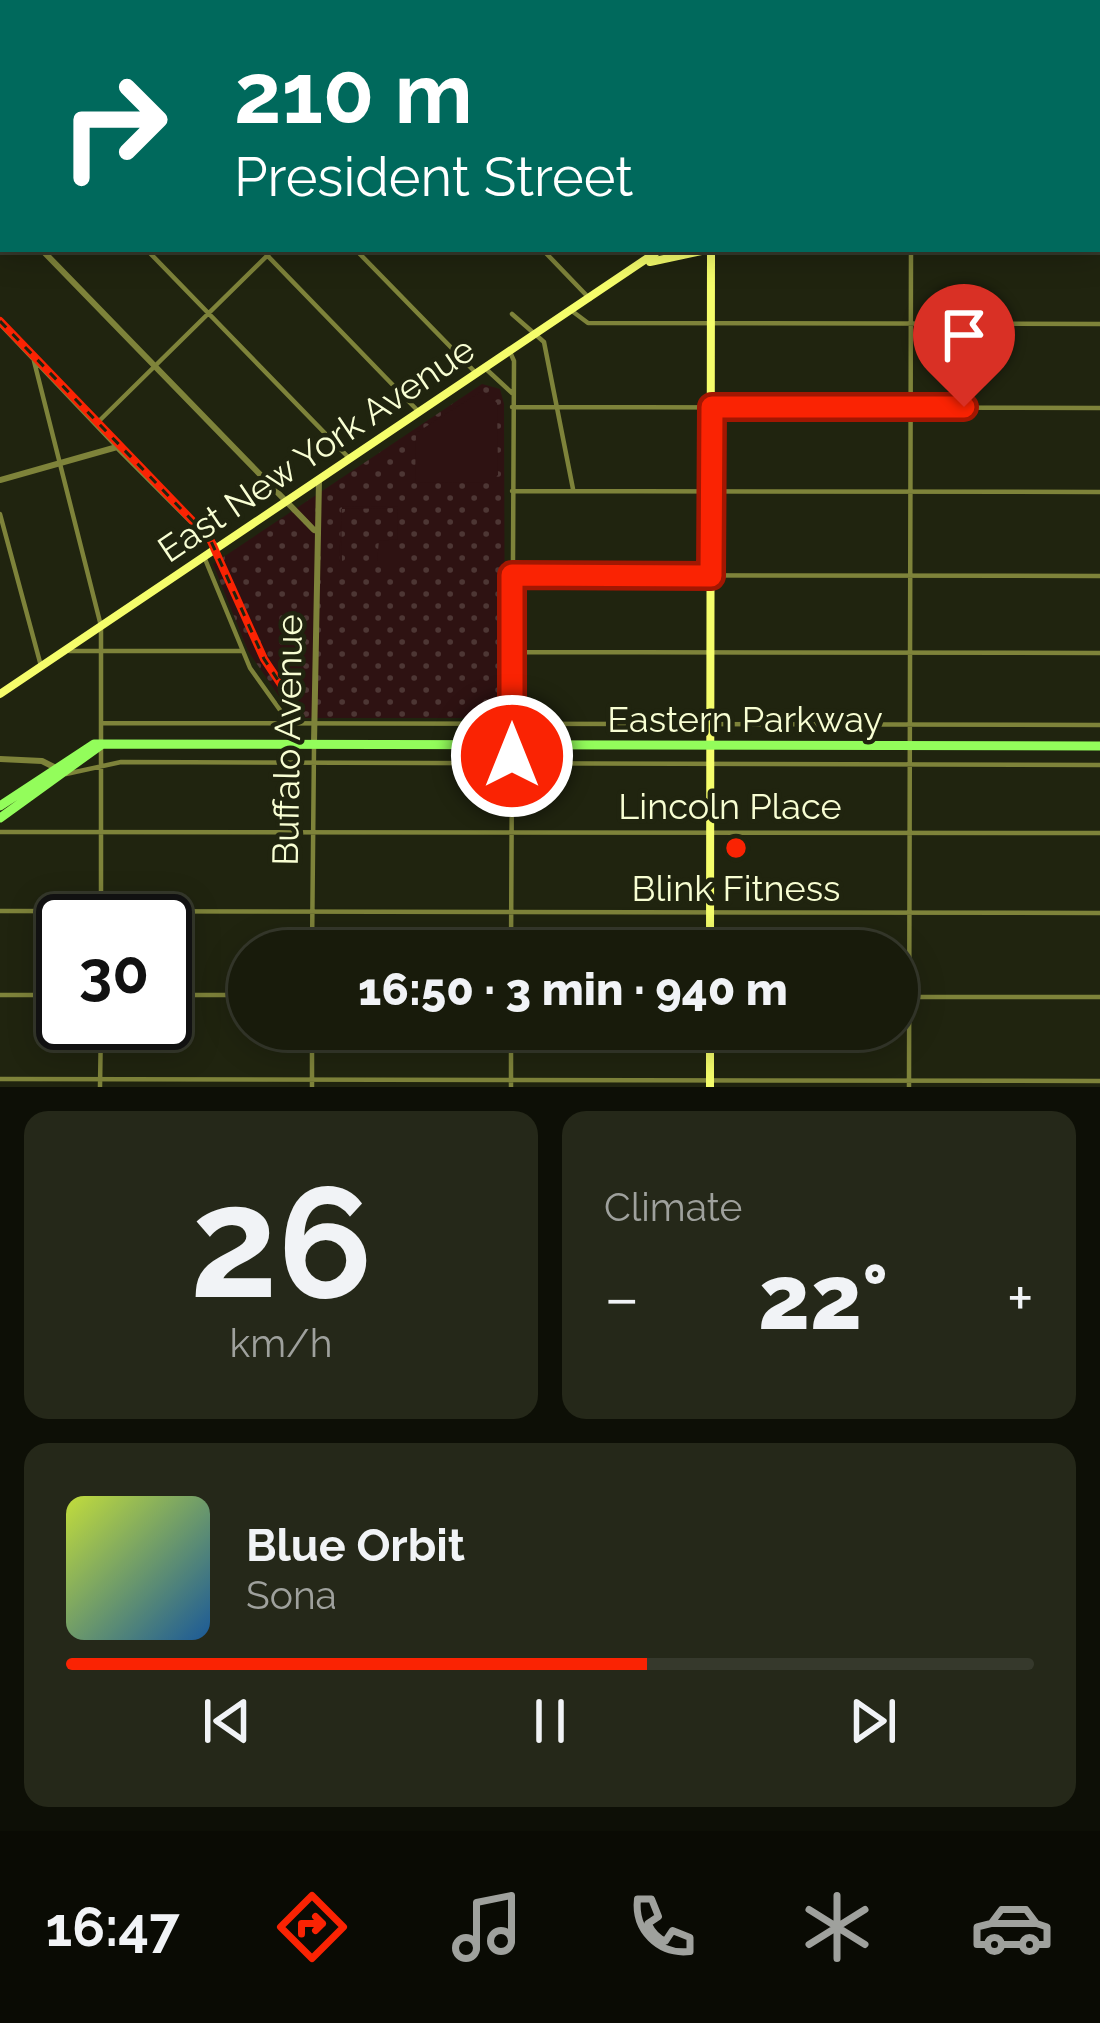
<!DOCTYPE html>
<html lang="en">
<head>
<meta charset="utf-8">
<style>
  :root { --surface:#181b0b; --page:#252819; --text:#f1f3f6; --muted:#9fa19d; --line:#36392c; --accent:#fa2303 }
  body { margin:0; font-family:Raleway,sans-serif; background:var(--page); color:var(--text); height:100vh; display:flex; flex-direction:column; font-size:45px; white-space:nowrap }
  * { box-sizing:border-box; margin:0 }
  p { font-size:39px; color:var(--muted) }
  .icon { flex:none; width:66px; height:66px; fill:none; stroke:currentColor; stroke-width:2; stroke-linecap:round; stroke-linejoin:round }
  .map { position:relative; height:1087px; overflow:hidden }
  .panel { display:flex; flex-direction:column; gap:24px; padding:24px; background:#0d0f06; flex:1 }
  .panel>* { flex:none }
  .top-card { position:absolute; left:0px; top:0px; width:1101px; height:252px; box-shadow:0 6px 30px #0003,0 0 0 3px var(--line); background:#00695c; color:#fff; overflow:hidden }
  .speed { position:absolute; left:36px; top:894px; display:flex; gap:24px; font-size:60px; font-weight:700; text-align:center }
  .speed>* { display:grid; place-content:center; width:156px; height:156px; border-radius:50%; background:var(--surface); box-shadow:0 6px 30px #0003,0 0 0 3px var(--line); line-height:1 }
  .speed .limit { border:6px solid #111; border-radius:18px; background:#fff; color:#111 }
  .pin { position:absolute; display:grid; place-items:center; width:102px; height:102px; color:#fff; margin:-123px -51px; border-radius:50% 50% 50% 0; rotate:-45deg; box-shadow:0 0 12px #0007 }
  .pin .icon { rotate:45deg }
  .me { position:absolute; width:132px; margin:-66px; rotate:0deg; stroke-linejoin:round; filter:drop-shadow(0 0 9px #0008) }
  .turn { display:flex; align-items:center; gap:42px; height:252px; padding:0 36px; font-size:54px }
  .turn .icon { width:156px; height:156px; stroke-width:2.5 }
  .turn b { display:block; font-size:84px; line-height:102px }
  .big { font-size:90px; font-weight:800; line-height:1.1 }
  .panel .card { flex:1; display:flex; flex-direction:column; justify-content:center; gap:18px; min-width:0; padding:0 42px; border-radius:24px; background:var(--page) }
  .panel .dial { align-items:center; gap:0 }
  .dial b { font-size:156px; line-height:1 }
  .song { display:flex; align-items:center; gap:36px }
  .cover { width:144px; height:144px; border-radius:18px; background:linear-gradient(135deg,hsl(70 70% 55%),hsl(210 70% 35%)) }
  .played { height:12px; border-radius:6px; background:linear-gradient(90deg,var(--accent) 60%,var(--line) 60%) }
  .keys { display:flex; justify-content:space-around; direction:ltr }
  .heat { display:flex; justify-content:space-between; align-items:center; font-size:66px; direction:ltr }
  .panel .tiles { flex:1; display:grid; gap:24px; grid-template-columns:1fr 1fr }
  .card:last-child { grid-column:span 2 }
  .trip { position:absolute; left:228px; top:930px; width:690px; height:120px; border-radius:60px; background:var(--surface); box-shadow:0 6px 30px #0003,0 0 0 3px var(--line); font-weight:800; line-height:120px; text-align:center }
  .menu { display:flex; height:192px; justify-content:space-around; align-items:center; background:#0a0b04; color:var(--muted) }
  .menu .icon { width:84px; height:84px }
  .menu .on { color:var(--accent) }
  .menu b { font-size:54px; color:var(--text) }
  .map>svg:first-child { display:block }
</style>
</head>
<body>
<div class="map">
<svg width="1100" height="1087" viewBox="0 0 1100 1087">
  <defs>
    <pattern id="park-dots" width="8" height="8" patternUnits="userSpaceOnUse" patternTransform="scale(3)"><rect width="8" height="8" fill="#2e1212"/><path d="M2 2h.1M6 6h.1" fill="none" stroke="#4d3634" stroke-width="1.8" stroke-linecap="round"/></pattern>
  </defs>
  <rect width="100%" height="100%" fill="#20240f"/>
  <path fill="url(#park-dots)" d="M 482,384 L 500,389 L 504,404 L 505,718 L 294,718 L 248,651 L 213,564 Z"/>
  <path fill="#2e1212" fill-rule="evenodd" d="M 482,391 L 497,403 L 498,475 L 490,482 L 415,483 L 416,433 Z
    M 342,506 L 399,507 L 399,562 L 339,562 ZM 341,509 L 397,508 L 398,539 L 379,541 L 377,561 L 342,561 Z"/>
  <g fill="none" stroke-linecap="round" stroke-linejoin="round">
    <path stroke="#7e833a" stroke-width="4.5" d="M 18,0 L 21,3
      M 112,0 L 114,3
      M 206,0 L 209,3
      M 300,0 L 302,3
      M 394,0 L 396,3
      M 535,0 L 535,3
      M 603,0 L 603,3
      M 888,0 L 888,3
      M 1097,0 L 1097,3
      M 237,3 L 240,0
      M 527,3 L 530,0
      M 1098,9 L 1100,22
      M 1098,46 L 1100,45
      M 0,100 L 3,103
      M 1098,188 L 1100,188
      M 0,235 L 3,232
      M 146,249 L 350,459
      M 261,249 L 420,413
      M 355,249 L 477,374
      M 542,249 L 590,299
      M 572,311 L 588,323 L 1100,324
      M 512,314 L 544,342 L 573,489
      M 0,324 L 116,446
      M 510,352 L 514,361 L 511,951
      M 34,361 L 101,626 L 101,921
      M 486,369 L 512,393
      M 512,407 L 1100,408
      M 96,424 L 274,249
      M 512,491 L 1100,492
      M 0,514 L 41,666
      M 205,559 L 250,668 L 290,724
      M 513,575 L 1100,576
      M 69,651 L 242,651
      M 512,652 L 1100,653
      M 101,723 L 1100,725
      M 66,774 L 121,762 L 1100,765
      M 0,832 L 1100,833
      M 0,911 L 1100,913
      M 312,951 L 314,747
      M 0,995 L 63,995
      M 165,995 L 249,995
      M 897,997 L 1100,997
      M 0,1079 L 1100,1081
      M 100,1087 L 101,1023
      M 312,1087 L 312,1029
      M 511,1087 L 511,1029
      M 909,1087 L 911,249"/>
    <path stroke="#7e833a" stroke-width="6" d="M 0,207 L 3,210
      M 41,249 L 314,530
      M 0,480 L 117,447 L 218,548
      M 314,743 L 319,480
      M 0,759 L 42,761 L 56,768"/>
    <path stroke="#f5fd6b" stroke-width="8" d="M 494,0 L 497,3
      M 677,0 L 677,3
      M 1098,114 L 1100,114
      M 1098,236 L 1100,236
      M 1098,245 L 1100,245
      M 650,262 L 711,249
      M 0,694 L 661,249
      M 710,951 L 711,249
      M 710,1087 L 710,1029"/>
    <path stroke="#93fd5b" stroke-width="9" d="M 0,806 L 94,744 L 1100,746
      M 0,818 L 101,745"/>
    <g stroke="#fa2303" stroke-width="8">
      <path id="rail" d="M 0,321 L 210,539 L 264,659 L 282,686"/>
    </g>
    <use href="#rail" stroke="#20240f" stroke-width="3" stroke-dasharray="9" stroke-linecap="butt"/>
  </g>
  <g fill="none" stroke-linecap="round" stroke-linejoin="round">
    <g stroke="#a21702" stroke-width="30">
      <path id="route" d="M 512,756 L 512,575 L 711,576 L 712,407 L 964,407"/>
    </g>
    <use href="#route" stroke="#fa2303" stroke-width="21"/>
  </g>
  <circle fill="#fa2303" stroke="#20240f" stroke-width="4.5" cx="736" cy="848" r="12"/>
  <g text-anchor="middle" stroke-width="9" stroke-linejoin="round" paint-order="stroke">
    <g font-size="36" fill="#f8fed3" stroke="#20240f">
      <text transform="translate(316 449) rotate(-34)" y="13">East New York Avenue</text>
      <text x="745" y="732">Eastern Parkway</text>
      <text transform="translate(287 740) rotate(-89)" y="13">Buffalo Avenue</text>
      <text x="730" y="819">Lincoln Place</text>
    </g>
    <g font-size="36" fill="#f8fed3" stroke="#20240f">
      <text x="736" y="901">Blink Fitness</text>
    </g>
  </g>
</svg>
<div class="speed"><div class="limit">30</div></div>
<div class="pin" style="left:964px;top:407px;background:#d93025"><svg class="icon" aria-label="arrive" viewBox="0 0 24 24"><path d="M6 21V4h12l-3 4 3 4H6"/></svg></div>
<svg class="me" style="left:512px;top:756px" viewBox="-20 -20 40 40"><circle r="17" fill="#fa2303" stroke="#fff" stroke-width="3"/><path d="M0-11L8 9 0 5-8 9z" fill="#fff"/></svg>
<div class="trip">16:50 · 3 min · 940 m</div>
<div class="top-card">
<div class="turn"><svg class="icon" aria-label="right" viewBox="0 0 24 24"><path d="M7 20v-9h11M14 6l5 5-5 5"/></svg><div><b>210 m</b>President Street</div></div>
</div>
</div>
<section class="panel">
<div class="tiles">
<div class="card dial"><b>26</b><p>km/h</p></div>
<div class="card"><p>Climate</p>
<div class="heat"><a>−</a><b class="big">22°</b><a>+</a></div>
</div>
<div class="card">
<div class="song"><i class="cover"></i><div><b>Blue Orbit</b><p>Sona</p></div></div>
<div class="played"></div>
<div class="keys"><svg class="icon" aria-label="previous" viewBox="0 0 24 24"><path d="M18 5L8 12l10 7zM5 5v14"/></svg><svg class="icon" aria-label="pause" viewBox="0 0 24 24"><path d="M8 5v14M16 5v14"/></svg><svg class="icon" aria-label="next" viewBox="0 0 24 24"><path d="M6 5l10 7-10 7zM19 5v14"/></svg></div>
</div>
</div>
</section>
<nav class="menu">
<b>16:47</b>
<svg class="icon on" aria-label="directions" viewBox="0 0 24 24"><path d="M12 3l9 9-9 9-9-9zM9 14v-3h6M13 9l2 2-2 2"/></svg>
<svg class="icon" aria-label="music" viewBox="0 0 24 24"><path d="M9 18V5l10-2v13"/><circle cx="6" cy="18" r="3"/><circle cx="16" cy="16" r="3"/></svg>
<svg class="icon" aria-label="phone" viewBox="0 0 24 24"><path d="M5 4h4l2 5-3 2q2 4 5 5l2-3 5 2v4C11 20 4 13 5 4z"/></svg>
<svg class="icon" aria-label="climate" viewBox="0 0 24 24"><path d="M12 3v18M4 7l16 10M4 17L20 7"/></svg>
<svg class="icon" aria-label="car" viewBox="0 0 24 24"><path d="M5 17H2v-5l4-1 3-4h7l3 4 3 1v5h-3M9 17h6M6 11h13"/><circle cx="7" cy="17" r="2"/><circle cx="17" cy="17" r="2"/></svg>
</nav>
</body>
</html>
